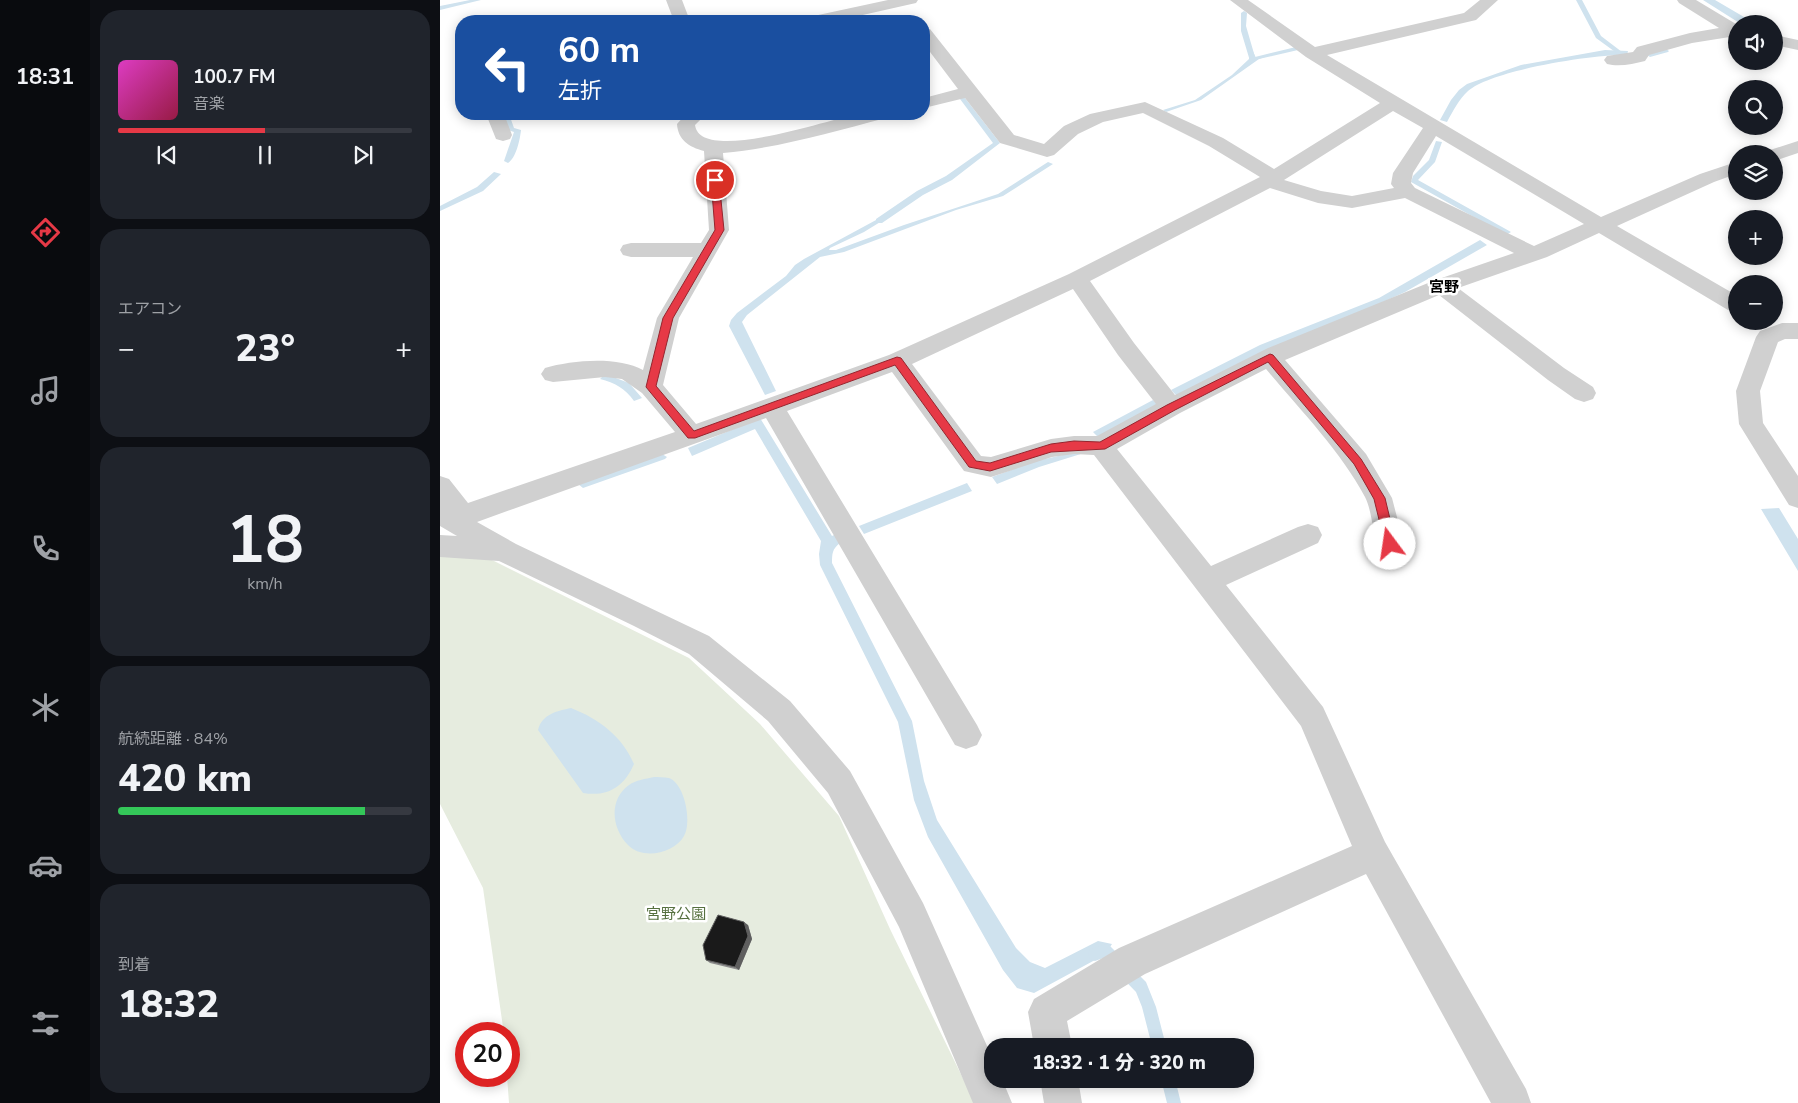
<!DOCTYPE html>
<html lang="ja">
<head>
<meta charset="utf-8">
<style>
  :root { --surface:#171b24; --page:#20242c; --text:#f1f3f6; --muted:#9ea1a6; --line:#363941; --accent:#e63946 }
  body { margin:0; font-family:"Nunito Sans","Noto Sans JP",sans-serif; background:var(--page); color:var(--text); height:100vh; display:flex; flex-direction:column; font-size:19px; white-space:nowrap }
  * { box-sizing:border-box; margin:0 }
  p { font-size:16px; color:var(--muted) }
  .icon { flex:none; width:28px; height:28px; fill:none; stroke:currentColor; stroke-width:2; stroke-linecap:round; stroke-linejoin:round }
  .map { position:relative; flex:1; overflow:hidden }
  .sheet { display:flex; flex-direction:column; gap:10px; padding:10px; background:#0d0f14; width:350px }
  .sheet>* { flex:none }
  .guide { position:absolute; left:15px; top:15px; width:475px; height:105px; border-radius:20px; box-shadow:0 2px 12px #0003; background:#1a4fa0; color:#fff; overflow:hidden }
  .tools { position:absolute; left:1288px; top:15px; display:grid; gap:10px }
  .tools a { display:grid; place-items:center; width:55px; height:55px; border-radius:50%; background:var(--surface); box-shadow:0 2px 12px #0003; font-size:25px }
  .speed { position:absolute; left:15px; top:1022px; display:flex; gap:10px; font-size:25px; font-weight:700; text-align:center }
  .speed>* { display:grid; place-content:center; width:65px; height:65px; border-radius:50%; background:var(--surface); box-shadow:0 2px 12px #0003; line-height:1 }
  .speed .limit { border:8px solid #d22; background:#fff; color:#111 }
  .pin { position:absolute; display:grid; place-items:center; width:42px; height:42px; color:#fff; margin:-21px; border:2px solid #fff; border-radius:50%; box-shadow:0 1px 5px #0007 }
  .me { position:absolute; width:55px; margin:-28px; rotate:346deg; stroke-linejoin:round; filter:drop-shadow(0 0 4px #0008) }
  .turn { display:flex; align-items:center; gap:18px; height:105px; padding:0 20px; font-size:22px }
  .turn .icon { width:65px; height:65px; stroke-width:2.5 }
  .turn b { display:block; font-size:35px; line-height:42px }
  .big { font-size:38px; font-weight:800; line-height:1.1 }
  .sheet .tile { flex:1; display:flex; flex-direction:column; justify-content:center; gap:8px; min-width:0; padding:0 18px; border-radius:20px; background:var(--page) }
  .sheet .dial { align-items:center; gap:0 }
  .dial b { font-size:65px; line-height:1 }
  .song { display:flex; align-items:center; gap:15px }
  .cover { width:60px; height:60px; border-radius:8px; background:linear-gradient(135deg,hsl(310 70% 55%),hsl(340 70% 35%)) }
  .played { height:5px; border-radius:2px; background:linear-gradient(90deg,var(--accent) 50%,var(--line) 50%) }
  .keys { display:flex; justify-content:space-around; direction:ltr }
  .heat { display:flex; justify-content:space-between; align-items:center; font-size:28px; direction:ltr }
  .charge { height:8px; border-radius:4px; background:linear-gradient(90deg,#34c759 84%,var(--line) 0) }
  .trip { position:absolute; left:544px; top:1038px; width:270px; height:50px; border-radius:20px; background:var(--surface); box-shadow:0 2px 12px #0003; font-weight:800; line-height:50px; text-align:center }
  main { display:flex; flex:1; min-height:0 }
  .menu { display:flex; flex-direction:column; width:90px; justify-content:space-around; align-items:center; background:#090b0e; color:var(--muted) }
  .menu .icon { width:35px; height:35px }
  .menu .on { color:var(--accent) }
  .menu b { font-size:22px; color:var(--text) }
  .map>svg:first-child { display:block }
</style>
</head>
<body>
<main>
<nav class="menu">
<b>18:31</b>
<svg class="icon on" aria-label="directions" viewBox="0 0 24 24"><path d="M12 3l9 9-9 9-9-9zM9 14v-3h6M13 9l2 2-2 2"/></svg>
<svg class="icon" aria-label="music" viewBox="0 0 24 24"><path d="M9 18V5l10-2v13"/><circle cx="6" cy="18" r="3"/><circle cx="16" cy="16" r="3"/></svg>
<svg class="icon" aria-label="phone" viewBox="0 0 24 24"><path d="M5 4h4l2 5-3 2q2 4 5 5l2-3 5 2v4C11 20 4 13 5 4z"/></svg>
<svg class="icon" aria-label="climate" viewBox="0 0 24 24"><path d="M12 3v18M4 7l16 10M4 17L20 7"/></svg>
<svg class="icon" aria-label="car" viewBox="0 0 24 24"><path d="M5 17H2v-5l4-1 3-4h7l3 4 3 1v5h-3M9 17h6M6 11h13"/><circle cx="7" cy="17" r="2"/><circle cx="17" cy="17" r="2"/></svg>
<svg class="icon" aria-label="filters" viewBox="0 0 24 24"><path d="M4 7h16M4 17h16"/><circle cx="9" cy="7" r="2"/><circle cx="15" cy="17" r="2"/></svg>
</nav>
<section class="sheet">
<div class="tile">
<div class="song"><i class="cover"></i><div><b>100.7 FM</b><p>音楽</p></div></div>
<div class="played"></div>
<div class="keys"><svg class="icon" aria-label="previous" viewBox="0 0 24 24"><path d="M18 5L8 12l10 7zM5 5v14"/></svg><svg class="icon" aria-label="pause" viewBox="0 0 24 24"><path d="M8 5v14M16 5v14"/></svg><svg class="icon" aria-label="next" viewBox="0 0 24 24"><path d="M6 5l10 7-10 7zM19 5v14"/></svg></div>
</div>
<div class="tile"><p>エアコン</p>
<div class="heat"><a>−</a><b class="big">23°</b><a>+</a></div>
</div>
<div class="tile dial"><b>18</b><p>km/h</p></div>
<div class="tile"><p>航続距離 · 84%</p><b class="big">420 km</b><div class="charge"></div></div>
<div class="tile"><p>到着</p><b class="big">18:32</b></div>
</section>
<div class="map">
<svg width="1358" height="1103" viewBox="0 0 1358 1103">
  <rect width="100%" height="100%" fill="#fff"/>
  <path fill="#e6ecdf" d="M 22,545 L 249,658 L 320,724 L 399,816 L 450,929 L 535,1103 L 69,1103 L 67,1076 L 69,1076 L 69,1034 L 64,1034 L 43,888 L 0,804 L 0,546 Z"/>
  <path fill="#cfe2ee" d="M 1263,0 L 1275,0 L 1316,24 L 1301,24 Z
    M 809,47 L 811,47 L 816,58 L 829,54 L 828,56 L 819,59 L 761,100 L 726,112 L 723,110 L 755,100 L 792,75 L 809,59 Z
    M 1165,50 L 1188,51 L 1187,55 C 1154,54 1052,70 1028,91 C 1019,99 1013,111 1007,122 L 1000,120 L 1011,100 L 1019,90 L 1027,84 L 1081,65 Z
    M 996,141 L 1002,142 L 995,162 L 978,180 L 1071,232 L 1066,235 L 971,182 L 973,176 L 989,160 Z
    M 608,162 L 613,164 L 563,196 L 516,210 L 404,252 L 380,257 L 307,315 L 302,322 L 336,391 L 325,395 L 289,326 L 291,320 L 297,313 L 346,276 L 355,265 L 364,259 L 449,213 L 450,216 L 424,232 L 390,248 L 389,250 L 396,250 L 464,225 L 558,194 Z
    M 1040,240 L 1047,245 L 965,292 L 737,396 L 731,390 L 820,345 L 939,298 Z
    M 165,374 L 189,383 L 202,398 L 194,401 C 185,388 175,383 160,379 Z
    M 713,400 L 718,405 L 659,438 L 653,432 Z
    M 320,418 L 392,536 L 396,534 L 400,543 C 392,549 392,554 392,563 L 472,721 L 484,781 L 497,820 L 576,948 L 590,962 L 605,968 L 658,941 L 672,944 L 663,958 L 655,960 L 594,993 L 577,988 L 563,970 L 488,837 L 474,800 L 458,722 L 380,565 L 379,554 L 381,541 L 315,429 L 252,456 L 248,448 Z
    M 636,452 L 644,453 L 599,467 L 557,484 L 552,477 L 596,461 Z
    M 527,483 L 532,491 L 424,534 L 419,526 Z
    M 1339,508 L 1358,539 L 1358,571 L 1321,509 Z
    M 131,708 C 159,719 182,736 194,764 C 184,787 168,797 143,793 L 98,730 C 102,714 117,711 131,708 Z
    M 214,777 C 218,777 224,777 229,778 C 245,784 252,822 244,836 C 234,854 202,860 188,845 C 172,829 168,800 189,785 C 196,780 205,779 214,777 Z"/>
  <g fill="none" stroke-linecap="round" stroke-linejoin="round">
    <path fill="#cfe2ee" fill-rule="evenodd" d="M 30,0 L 41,0 L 0,10 L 0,6 Z
      M 1136,0 L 1142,0 L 1161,36 L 1182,52 L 1182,54 L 1178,54 L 1156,38 Z
      M 804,11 L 807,13 L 806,26 L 815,57 L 856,47 L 859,49 L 858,50 L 810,61 L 801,31 L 801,13 Z
      M 1226,49 L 1229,51 L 1228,52 L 1210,57 L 1207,55 Z
      M 523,97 L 525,98 L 560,143 L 512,180 L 483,195 L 442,223 L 436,223 L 436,219 L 477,191 L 506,176 L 553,143 L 520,99 Z
      M 63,114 L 69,114 L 74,128 L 81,130 C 80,140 76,158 68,163 L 64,161 L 74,132 L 68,130 Z
      M 54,172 L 61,174 L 43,191 L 0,211 L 0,206 L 37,187 Z
      M 222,454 L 227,457 L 225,459 L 143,488 L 138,484 L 140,481 Z
      M 665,944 L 670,946 L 706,982 L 716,1007 L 726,1046 L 712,1046 L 702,1007 L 696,992 L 663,958 L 655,961 L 650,959 L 648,954 L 650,949 Z
      M 721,1079 L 735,1079 L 741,1103 L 727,1103 Z"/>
    <path fill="#d0d0d0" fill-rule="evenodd" d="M 226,0 L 242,0 L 250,21 L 234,21 Z
      M 448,0 L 478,0 L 476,3 L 396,21 L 367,21 L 369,17 Z
      M 790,0 L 808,0 L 875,47 L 1024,13 L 1040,0 L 1058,0 L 1036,20 L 887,55 L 1161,217 L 1260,174 L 1296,162 L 1296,174 L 1274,182 L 1177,226 L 1296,295 L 1296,312 L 1288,310 L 1159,233 L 1107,257 L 1018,288 L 1124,368 L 1153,387 L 1156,393 L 1153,399 L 1144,402 L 1135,399 L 1108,380 L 999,295 L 845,360 L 926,454 L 952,498 L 964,544 L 960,552 L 950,555 L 940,552 C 932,535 933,513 925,497 C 900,450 860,410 826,369 L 740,413 L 677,449 L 771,566 L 858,527 L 868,524 L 878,527 L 882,535 L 878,543 L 786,585 L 883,707 L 945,842 L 1086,1089 L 1091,1103 L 1051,1103 L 926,874 L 705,974 L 627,1021 L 632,1046 L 594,1046 L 588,1012 L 594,999 L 679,948 L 912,846 L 861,726 L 654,455 L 634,454 L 612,457 L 551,477 L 524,471 L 452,372 L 347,411 L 537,725 L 542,735 L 537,745 L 526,749 L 515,745 L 326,418 L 37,522 L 76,544 L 269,636 L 350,701 L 410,771 L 483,903 L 552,1057 L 552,1079 L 562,1079 L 572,1103 L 533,1103 L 459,927 L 388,793 L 328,721 L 249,654 L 194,626 L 59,561 L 0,557 L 0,535 L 17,536 L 0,526 L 0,476 L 9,479 L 28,503 L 235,432 L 202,393 L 182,379 L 165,377 L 113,382 L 105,380 L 101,374 L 105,368 C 132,360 178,356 203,370 L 217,318 L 253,257 L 191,257 L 183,255 L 180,250 L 183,245 L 191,243 L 261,243 L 269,230 L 264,151 C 249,147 238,140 237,124 L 246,114 L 266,114 L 255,125 C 260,165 393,118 418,114 C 427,112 439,113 448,114 L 446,118 C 392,132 339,148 283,153 L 289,230 L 239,318 L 223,385 L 256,424 L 449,355 L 629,274 L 820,177 L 769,146 L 703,113 L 663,122 L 638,134 L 614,155 L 607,157 L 560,143 L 525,98 L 484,108 L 484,98 L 518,89 L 484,44 L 484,28 L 490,29 L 574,135 L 604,144 L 624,126 L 650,114 L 705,102 L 783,138 L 834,169 L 940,103 L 866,57 ZM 953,111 L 983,128 L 953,173 L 951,184 L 954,188 L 912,196 L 881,191 L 844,180 ZM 996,136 L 1144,224 L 1094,246 L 975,188 L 971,183 L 973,173 ZM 830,188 L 878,203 L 912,208 L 965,198 L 1074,253 L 993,281 L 828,348 L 735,395 L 694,343 L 650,281 ZM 633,289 L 678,355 L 716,404 L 657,436 L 634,436 L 611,439 L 551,457 L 541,456 L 472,364 Z
      M 1237,0 L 1256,0 L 1296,24 L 1296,36 L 1252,43 L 1209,55 L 1205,61 C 1193,64 1179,67 1167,64 L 1164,60 L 1167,56 L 1193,52 L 1197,47 L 1250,33 L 1279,28 L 1239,3 Z
      M 1334,35 L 1358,40 L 1358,50 L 1334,45 Z
      M 46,114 L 64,114 L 72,135 L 70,139 L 63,141 L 56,139 Z
      M 1358,141 L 1358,153 L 1334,161 L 1334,154 L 1325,154 L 1327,151 Z
      M 1342,323 L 1358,323 L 1358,339 L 1345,339 L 1338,342 L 1320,391 L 1323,423 L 1358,476 L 1358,508 L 1349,505 L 1299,424 L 1296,391 L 1316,337 L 1320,331 Z
      M 600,1079 L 638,1079 L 642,1103 L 604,1103 Z"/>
  </g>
  <path fill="#8c8c8c" d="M 308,925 L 312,939 L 299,970 L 270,963 L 266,960 Z"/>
  <path fill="#5f5f5f" d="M 304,922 L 308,925 L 312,939 L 299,970 L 295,967 Z"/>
  <path fill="#1a1a1a" stroke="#5f5f5f" d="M 278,915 L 304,922 L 308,936 L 295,967 L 266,960 L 263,945 Z"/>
  <path fill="#e63946" stroke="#96252e" d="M 275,177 L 279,180 L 284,230 L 233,318 L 216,386 L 254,431 L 457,357 L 461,358 L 536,461 L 550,463 L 611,444 L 634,441 L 660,442 L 727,405 L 830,354 L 833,355 L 921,459 L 945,498 L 956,544 L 954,547 L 950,549 L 945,544 L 934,499 L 914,464 L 828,362 L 735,410 L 665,449 L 611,452 L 550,471 L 529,467 L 455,365 L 255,438 L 248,438 L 206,387 L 223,318 L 275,230 L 271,180 Z"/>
  <g text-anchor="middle" stroke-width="5" stroke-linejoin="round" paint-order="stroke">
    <g font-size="15" font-weight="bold" fill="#000" stroke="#fff">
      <text x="1004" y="292">宮野</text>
    </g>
    <g font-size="15" fill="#56703f" stroke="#fff">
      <text x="236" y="919">宮野公園</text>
    </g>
  </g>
</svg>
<div class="tools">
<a><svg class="icon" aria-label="sound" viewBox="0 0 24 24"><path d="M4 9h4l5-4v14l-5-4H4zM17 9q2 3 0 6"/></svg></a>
<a><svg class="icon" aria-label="search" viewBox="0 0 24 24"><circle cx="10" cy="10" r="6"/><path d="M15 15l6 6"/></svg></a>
<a><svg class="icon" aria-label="layers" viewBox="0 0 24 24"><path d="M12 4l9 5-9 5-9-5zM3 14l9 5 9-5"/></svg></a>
<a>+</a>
<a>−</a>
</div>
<div class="speed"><div class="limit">20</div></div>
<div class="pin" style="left:275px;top:180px;background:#d93025"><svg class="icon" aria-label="arrive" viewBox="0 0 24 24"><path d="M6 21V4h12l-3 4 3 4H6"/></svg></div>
<svg class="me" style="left:950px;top:544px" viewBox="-20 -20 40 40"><circle r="19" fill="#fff"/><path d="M0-13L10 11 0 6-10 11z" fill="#e63946"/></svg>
<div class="trip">18:32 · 1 分 · 320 m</div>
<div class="guide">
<div class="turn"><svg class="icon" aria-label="left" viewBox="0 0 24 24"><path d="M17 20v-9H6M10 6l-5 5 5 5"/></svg><div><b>60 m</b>左折</div></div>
</div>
</div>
</main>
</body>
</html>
